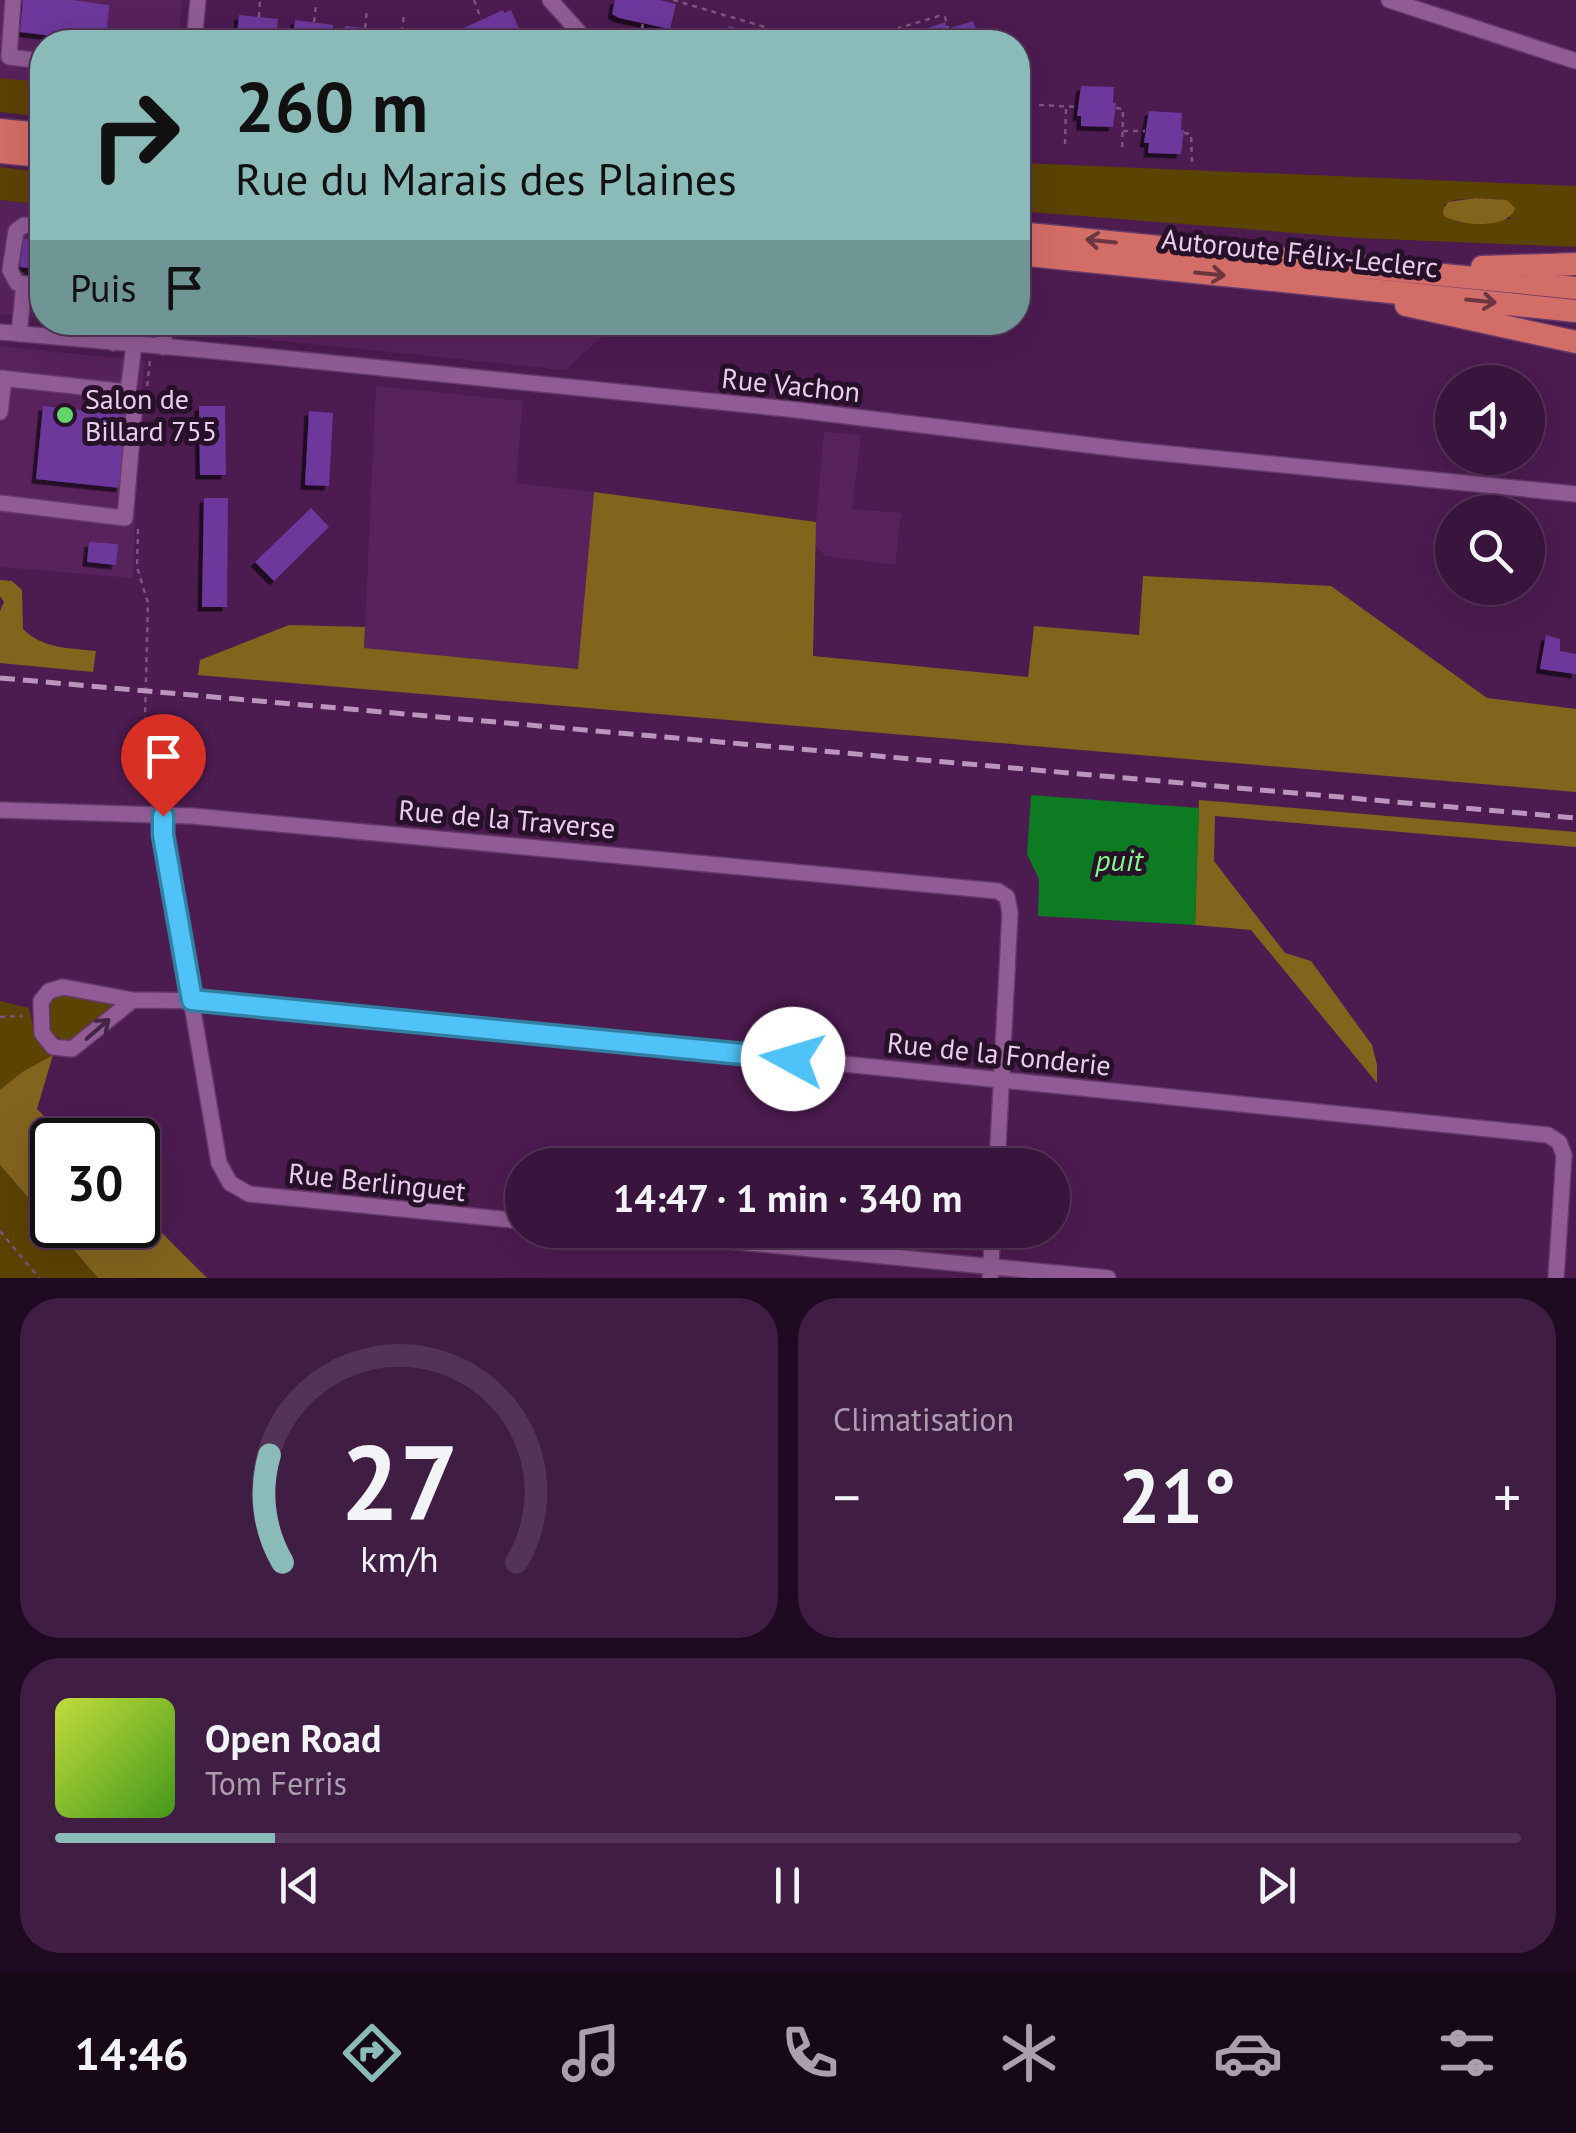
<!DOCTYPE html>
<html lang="fr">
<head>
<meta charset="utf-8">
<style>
  :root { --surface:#39143c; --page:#401d43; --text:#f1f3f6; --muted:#ab9eaf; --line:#533356; --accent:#8bbbb9 }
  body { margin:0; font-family:"PT Sans",sans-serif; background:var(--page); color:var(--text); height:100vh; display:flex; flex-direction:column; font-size:38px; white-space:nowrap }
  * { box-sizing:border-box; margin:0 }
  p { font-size:32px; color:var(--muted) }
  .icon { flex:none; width:55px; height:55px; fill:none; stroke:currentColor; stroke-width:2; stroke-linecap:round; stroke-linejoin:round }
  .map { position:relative; height:1278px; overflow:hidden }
  .details { display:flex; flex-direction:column; gap:20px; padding:20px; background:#1f0b21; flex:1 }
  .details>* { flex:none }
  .banner { position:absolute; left:30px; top:30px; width:1000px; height:305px; border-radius:40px; box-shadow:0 10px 40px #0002,0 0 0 2px var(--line); background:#8bbbb9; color:#111; overflow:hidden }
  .buttons { position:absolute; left:1435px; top:365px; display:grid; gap:20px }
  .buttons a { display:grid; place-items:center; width:110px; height:110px; border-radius:50%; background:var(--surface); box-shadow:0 10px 40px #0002,0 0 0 2px var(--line); font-size:50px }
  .speed { position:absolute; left:30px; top:1118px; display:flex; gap:20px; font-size:50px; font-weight:700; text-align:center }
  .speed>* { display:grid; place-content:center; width:130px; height:130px; border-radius:50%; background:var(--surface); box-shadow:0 10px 40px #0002,0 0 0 2px var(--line); line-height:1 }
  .speed .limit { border:5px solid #111; border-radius:15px; background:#fff; color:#111 }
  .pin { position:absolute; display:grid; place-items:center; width:85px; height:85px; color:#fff; margin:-102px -42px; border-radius:50% 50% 50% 0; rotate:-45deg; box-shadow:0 0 10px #0007 }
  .pin .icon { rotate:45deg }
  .me { position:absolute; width:110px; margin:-55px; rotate:276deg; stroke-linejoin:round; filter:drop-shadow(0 0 8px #0008) }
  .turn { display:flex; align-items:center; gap:35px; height:210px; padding:0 40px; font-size:45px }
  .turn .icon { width:130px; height:130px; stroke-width:2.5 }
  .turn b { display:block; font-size:70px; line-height:85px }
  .then { display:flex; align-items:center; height:95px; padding:0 40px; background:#0003; gap:20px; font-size:38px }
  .big { font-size:75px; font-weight:800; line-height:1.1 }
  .details .tile { flex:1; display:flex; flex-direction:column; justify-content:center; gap:15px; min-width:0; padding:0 35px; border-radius:40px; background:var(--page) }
  .details .dial { align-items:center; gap:0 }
  .dial svg { height:260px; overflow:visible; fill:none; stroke:var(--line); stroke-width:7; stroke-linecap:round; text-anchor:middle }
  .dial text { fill:var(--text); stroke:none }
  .song { display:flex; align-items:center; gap:30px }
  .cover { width:120px; height:120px; border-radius:15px; background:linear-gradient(135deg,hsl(70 70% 55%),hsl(100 70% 35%)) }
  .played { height:10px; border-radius:5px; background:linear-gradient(90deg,var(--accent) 15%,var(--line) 15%) }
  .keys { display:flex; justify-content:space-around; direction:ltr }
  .heat { display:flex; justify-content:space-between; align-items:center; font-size:55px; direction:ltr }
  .details .tiles { flex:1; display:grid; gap:20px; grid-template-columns:1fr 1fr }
  .tile:last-child { grid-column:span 2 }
  .trip { position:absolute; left:505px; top:1148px; width:565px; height:100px; border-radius:50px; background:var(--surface); box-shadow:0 10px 40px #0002,0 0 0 2px var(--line); font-weight:800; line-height:100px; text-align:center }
  .menu { display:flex; height:160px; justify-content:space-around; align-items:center; background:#170818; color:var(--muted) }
  .menu .icon { width:70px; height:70px }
  .menu .on { color:var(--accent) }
  .menu b { font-size:45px; color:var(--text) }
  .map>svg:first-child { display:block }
</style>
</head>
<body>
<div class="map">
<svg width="1576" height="1278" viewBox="0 0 1576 1278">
  <defs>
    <filter id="shadow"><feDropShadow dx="-4.5" dy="4.5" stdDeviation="0" flood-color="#0009"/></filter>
  </defs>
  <rect width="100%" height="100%" fill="#4c1b50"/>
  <path fill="#58225d" d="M 0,0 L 182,0 L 179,42 L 42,42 L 42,82 L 0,78 Z
    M 0,200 L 42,205 L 42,318 L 0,314 Z
    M 195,322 L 618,322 L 618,323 L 565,370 L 194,332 Z
    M 0,346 L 145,361 L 139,418 L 133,578 L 0,567 Z
    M 376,386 L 523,401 L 516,483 L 594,492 L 579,669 L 364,648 Z
    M 824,432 L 861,435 L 852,509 L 901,513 L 895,565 L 825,556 L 814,544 Z"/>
  <path fill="#5b4302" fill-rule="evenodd" d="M 0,78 L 42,82 L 42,117 L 0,112 Z
    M 1022,136 L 1020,163 L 1576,186 L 1576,247 L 1359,238 L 1018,211 L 1018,140 ZM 1476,198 L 1499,199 L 1511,219 L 1457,222 L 1444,205 L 1455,200 Z
    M 0,167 L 42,172 L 42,205 L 0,200 Z
    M 62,994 L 111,1003 L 112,1005 L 74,1038 L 63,1041 L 51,1033 L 50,1002 Z
    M 0,1001 L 29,1008 L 35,1036 L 53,1055 L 22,1072 L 0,1090 Z
    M 0,1165 L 98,1278 L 0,1278 Z"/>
  <path fill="#82641d" d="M 1476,198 L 1507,200 L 1515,208 C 1509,230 1460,226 1444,216 L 1443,210 L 1448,202 Z
    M 594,492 L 816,522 L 813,656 L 1028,677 L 1034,626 L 1139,635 L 1143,576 L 1331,586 L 1487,698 L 1576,709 L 1576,792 L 198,675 L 200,660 L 289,625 L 365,627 L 364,648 L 578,669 Z
    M 0,580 L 12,581 L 22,590 L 23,629 C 43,649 69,648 96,651 L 93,672 L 0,663 L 0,611 L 4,602 L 0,596 Z
    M 1199,800 L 1576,832 L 1576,847 L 1215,816 L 1214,861 L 1285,953 L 1311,961 L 1372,1045 L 1377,1065 L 1377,1083 L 1251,930 L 1195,925 Z
    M 53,1055 L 37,1109 L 68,1140 L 52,1140 L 52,1225 L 138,1225 L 138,1209 L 207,1278 L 98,1278 L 0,1165 L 0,1090 L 22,1072 Z"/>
  <path fill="#0d7b21" d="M 1031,795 L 1199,808 L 1195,925 L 1038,916 L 1039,879 L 1027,854 Z"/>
  <path fill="#6c399c" filter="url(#shadow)" d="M 23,0 L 71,0 L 109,5 L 106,40 L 77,37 L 68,42 L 57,42 L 45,35 L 20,32 Z
    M 615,0 L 660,0 L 676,4 L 670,29 L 619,18 L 612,14 Z
    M 503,10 L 504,13 L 511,10 L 523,38 L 511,42 L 460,42 L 455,32 Z
    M 239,15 L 278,19 L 276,42 L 236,42 Z
    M 295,20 L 333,25 L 331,42 L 292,42 Z
    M 973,21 L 980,42 L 917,42 L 914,33 L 945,22 L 947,29 Z
    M 345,26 L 421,34 L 420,42 L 344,42 Z
    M 729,26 L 760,34 L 758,42 L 724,42 Z
    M 1081,86 L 1114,87 L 1113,103 L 1116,103 L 1113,127 L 1081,126 L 1081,116 L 1077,116 Z
    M 1149,111 L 1182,113 L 1181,130 L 1184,130 L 1181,154 L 1148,153 L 1149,143 L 1144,143 Z
    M 23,239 L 42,241 L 42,275 L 29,274 L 29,268 L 20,267 Z
    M 43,406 L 129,415 L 121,488 L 36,479 Z
    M 199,406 L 225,406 L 226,475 L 200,475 Z
    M 309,411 L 333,413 L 329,486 L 305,485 Z
    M 204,498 L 228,498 L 227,607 L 202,607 Z
    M 311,508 L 329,527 L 274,581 L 255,562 Z
    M 89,542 L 118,544 L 116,565 L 87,562 Z
    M 1546,635 L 1560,639 L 1560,651 L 1576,654 L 1576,674 L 1540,669 Z"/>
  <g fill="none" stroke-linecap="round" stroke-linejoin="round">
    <g stroke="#653969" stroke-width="18">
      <path id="minor" d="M 13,0 L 9,57 L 42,61
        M 550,0 L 588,42
        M 1389,0 L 1576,61
        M 194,42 L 198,0
        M 1018,90 L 1022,105 L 1018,123
        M 42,227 L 24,225 L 16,231 L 10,270 L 17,283 L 42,286
        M 0,332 L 194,349 L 788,409 L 1130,450 L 1576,494
        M 19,334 L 24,284
        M 113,343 L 115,322
        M 163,347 L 165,322
        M 0,378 L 128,392 L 134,345
        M 0,412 L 4,378
        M 0,503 L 125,518 L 134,414 L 128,392
        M 0,810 L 192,816 L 998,891 L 1007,897 L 1010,913 L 997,1165
        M 163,815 L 163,835 L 219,1163 L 230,1183 L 249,1194 L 522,1221
        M 133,1000 L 72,1049 L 53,1047 L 42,1033 L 41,1001 L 49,991 L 63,987 L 133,1000 L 218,1001 L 1548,1135 L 1559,1142 L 1564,1155 L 1556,1278
        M 616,1230 L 1108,1278
        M 990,1278 L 993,1230"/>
    </g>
    <g stroke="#653969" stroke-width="25">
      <path id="highway" d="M 0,130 L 42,134
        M 0,152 L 42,156
        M 1018,233 L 1576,288
        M 1018,254 L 1576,311
        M 1482,267 L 1576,264
        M 1406,305 L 1576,342"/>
    </g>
    <path stroke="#7e5382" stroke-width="2.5" stroke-dasharray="5 5" stroke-linecap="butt" d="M 474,0 L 481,19
      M 673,0 L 765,27 L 760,42
      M 259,17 L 260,0
      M 314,22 L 316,4
      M 643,24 L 642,27 L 696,41
      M 365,28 L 367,9
      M 402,32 L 404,13
      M 890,37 L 899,28 L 939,16 L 945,17 L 948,29
      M 1039,105 L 1078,107
      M 1116,108 L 1123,109 L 1122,151
      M 1123,131 L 1145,131
      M 1184,133 L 1191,134 L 1192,162
      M 1065,144 L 1066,108
      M 146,396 L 150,360
      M 138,529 L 137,567 L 148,603 L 145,716 L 154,799
      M 0,1017 L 23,1016
      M 0,1231 L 39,1278"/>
    <use href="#minor" stroke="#915c95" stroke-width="15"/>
    <use href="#highway" stroke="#d36d67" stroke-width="22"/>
    <path stroke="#ba96bd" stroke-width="5" stroke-dasharray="15 8" stroke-linecap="butt" d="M 0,678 L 1576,818"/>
  </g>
  <defs><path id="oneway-shaft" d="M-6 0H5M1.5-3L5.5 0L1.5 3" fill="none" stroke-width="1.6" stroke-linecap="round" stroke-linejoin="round" transform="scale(2.5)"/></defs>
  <g stroke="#6c3641">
    <use href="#oneway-shaft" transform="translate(1101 241) rotate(-174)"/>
    <use href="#oneway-shaft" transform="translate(1210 274) rotate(6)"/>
    <use href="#oneway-shaft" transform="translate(1481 301) rotate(6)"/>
  </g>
  <use stroke="#422443" href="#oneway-shaft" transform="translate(98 1029) rotate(-41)"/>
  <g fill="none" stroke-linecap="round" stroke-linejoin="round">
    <g stroke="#337fa1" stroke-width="25">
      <path id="route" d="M 163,816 L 163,835 L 192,1000 L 793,1059"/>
    </g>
    <use href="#route" stroke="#4fc3f7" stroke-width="18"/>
  </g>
  <circle fill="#62d469" stroke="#271128" stroke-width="4" cx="65" cy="415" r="10"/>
  <g text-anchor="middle" stroke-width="10" stroke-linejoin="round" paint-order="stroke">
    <g font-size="28" fill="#ebcded" stroke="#271128">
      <text transform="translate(1300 253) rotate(6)" y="10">Autoroute Félix-Leclerc</text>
      <text transform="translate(791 385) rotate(6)" y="10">Rue Vachon</text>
      <text transform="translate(507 819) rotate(5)" y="10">Rue de la Traverse</text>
      <text transform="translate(999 1054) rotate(6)" y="10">Rue de la Fonderie</text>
      <text transform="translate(377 1182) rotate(6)" y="10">Rue Berlinguet</text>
    </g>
    <g font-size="28" fill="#ebcded" stroke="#271128" text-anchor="start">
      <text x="85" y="409">Salon de<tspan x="85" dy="32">Billard 755</tspan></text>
    </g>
    <g font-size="30" font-style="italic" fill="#83fa89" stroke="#271128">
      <text x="1119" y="871">puit</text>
    </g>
  </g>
</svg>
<div class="buttons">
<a><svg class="icon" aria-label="sound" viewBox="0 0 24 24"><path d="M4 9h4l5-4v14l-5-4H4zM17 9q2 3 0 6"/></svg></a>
<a><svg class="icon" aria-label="search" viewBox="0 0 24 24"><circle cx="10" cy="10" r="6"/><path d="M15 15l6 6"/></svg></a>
</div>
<div class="speed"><div class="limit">30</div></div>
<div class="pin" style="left:163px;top:816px;background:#d93025"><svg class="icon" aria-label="arrive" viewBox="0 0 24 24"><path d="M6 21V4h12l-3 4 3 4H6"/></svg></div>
<svg class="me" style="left:793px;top:1059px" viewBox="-20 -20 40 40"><circle r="19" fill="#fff"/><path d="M0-13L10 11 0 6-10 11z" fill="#4fc3f7"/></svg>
<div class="trip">14:47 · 1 min · 340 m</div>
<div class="banner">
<div class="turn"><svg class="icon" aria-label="right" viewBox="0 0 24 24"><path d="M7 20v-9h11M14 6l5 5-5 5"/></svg><div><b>260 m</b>Rue du Marais des Plaines</div></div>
<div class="then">Puis<svg class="icon" aria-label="arrive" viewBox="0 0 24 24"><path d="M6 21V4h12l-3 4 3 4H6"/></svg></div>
</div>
</div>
<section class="details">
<div class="tiles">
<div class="tile dial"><svg viewBox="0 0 100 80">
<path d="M14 69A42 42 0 1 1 86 69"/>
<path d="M14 69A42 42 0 0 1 10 36" stroke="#8bbbb9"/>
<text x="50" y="56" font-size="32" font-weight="700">27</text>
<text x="50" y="72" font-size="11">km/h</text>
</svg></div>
<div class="tile"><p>Climatisation</p>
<div class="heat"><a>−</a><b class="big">21°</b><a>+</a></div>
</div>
<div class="tile">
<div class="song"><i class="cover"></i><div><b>Open Road</b><p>Tom Ferris</p></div></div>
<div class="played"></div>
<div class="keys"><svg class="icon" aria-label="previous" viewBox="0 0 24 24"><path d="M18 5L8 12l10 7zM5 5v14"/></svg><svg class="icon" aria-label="pause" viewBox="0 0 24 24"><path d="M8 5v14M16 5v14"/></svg><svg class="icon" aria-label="next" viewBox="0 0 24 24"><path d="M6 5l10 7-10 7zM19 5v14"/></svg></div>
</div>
</div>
</section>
<nav class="menu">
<b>14:46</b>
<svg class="icon on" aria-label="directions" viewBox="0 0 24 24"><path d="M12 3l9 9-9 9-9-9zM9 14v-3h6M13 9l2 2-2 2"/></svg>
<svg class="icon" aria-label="music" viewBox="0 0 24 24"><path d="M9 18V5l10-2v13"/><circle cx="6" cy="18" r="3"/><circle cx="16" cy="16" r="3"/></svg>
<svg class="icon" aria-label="phone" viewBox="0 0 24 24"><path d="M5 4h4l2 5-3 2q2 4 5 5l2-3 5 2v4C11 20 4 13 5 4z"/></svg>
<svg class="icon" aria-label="climate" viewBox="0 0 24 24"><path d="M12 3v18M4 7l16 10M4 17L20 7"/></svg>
<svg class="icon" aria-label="car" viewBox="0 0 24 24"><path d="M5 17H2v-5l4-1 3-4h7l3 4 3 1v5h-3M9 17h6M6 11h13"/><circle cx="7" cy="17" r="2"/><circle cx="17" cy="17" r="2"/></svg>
<svg class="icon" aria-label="filters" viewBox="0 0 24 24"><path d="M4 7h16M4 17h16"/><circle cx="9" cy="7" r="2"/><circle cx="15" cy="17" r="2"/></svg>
</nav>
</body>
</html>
